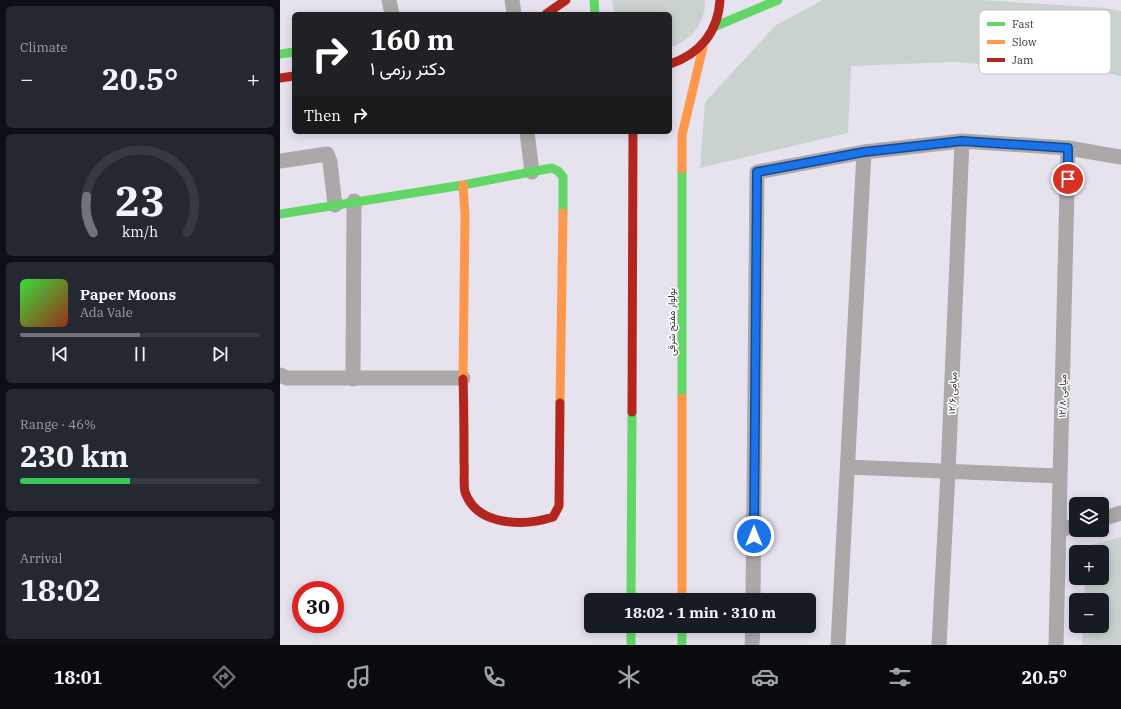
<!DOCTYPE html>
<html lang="en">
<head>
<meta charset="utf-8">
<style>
  :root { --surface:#171b24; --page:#242831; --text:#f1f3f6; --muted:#9ea1a6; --line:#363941; --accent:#73717a }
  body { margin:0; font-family:"IBM Plex Serif",Vazirmatn,serif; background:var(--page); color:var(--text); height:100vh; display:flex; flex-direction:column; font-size:15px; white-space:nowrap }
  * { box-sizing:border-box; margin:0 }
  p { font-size:13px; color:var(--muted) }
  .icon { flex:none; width:22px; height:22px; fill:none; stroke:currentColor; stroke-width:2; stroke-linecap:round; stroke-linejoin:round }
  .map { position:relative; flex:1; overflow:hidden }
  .panel { display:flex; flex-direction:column; gap:6px; padding:6px; background:#0d0f14; width:280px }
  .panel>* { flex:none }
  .banner { position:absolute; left:12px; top:12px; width:380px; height:122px; border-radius:6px; box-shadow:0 2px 10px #0003; background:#202124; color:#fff; overflow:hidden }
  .tools { position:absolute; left:789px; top:497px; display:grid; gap:8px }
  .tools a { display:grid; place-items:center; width:40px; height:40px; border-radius:6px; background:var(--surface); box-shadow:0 2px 10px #0003; font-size:20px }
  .speed { position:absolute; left:12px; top:581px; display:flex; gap:8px; font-size:20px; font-weight:700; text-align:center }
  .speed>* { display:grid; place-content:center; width:52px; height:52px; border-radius:50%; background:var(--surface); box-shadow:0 2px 10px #0003; line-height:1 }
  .speed .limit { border:6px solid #d22; background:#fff; color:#111 }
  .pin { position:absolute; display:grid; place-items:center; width:34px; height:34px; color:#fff; margin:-17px; border:2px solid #fff; border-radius:50%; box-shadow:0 1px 4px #0007 }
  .me { position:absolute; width:44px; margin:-22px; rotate:0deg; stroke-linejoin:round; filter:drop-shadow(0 0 3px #0008) }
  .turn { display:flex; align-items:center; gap:14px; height:84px; padding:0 12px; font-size:18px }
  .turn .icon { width:52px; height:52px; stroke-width:2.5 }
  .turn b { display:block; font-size:28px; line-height:34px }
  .then { display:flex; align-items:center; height:38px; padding:0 12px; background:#0003; gap:8px; font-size:15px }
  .big { font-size:30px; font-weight:700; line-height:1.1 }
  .panel .tile { flex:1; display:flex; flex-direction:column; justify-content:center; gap:6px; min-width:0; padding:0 14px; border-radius:6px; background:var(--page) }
  .panel .dial { align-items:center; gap:0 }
  .dial svg { height:104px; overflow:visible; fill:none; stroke:var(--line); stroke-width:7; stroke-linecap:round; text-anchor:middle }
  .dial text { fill:var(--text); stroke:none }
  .song { display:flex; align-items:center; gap:12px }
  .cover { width:48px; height:48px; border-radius:6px; background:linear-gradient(135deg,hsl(120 70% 55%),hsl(10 70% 35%)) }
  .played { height:4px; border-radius:2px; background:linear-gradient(90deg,var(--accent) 50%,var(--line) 50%) }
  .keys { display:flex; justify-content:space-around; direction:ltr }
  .heat { display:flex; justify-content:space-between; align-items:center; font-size:22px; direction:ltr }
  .charge { height:6px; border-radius:3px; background:linear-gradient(90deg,#34c759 46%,var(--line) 0) }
  .trip { position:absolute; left:304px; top:593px; width:232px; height:40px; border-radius:6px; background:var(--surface); box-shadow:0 2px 10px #0003; font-weight:700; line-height:40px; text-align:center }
  .dock { display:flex; height:64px; justify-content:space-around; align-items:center; background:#090b0e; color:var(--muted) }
  .dock .icon { width:28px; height:28px }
  .dock .on { color:var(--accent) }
  .dock b { font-size:18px; color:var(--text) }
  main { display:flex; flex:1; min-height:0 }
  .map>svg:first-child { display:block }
</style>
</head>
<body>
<main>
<section class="panel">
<div class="tile"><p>Climate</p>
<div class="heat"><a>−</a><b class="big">20.5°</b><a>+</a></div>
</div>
<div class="tile dial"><svg viewBox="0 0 100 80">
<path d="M14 69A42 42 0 1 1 86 69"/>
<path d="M14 69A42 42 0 0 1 9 41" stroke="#73717a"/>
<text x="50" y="56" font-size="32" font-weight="700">23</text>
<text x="50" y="72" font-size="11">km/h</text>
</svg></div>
<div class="tile">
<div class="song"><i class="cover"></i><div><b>Paper Moons</b><p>Ada Vale</p></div></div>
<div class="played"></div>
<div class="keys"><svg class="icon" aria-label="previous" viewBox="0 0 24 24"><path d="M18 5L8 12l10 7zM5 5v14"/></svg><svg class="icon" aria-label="pause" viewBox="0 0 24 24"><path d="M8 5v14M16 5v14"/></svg><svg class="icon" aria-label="next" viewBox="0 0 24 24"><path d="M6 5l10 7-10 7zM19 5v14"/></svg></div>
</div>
<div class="tile"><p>Range · 46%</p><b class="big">230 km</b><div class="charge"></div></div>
<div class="tile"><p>Arrival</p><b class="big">18:02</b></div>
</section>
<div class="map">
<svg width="841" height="645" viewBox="0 0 841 645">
  <rect width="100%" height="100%" fill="#e6e3ef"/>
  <path fill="#c9d2cf" d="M 332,0 L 425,0 C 426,24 411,40 390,48 L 390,14 L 334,14 Z
    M 543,0 L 703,0 L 825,8 L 841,11 L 841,76 L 818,72 L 673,62 L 571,66 L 568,133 L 420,168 L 425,102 L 496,25 Z
    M 841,537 L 841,645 L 802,645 L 803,626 L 822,626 L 822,600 L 804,600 L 805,578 L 822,578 L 822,552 L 806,552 L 807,546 Z"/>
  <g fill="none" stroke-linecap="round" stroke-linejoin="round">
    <path stroke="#aca8a9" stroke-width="15" d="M 109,0 L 112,14
      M 232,0 L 234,14
      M 247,132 L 252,172
      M 0,161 L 47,154 L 50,162 L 55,205
      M 0,375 L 7,378 L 183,378
      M 73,379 L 74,201
      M 568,467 L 780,476
      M 822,519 L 841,513
      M 779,530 L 796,526
      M 473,600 L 477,172 L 584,152 L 682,141 L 788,148 L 841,157
      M 472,645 L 473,626
      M 558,645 L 584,152
      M 659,645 L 668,473 L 682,141
      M 776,645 L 788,148"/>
    <path stroke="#63d668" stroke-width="9" d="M 314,0 L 315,14
      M 436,26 L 498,0
      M 0,54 L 14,52
      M 402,169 L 402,398
      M 0,214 L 183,185 L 272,168 L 278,171 L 283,177 L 283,213
      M 351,600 L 352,412
      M 351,626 L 351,645
      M 402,626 L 402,645"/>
    <path stroke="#ff974d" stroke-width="9" d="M 402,169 L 402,135 L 423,47
      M 183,185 L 185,215 L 183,379
      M 402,398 L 402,600
      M 280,403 L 283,213"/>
    <path stroke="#b3261e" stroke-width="9" d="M 266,14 L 286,0
      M 390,64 C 420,54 438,32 440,0
      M 0,78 L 14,76
      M 183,379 C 184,407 184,434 184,462 C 185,471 183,483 185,492 C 197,527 245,526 273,517 L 279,506 L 280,403
      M 352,412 L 353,132"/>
  </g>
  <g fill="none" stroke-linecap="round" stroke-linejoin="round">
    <g stroke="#114b97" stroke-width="10">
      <path id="route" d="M 474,536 L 477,172 L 584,152 L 682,141 L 788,148 L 788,179"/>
    </g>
    <use href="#route" stroke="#1a73e8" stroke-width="7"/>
  </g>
  <g text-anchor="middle" stroke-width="3" stroke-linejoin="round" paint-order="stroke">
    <g font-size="10" fill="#35333b" stroke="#fff">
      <text transform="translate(391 322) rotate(-90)" y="4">بولوار مفتح شرقی</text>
      <text transform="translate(672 393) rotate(-88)" y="4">میامی ۱۲/۶</text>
      <text transform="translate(782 396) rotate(-89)" y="4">میامی ۱۲/۸</text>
    </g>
  </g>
  <rect x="699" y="10" width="132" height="64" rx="6" fill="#fff" stroke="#c2c2c4" stroke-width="1"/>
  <rect x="707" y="22" width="18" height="4" fill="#63d668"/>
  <rect x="707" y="40" width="18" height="4" fill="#ff974d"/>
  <rect x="707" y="58" width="18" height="4" fill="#b3261e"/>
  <g font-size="11" fill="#35333b">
    <text x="732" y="28">Fast</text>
    <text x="732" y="46">Slow</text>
    <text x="732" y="64">Jam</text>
  </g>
</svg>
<div class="tools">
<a><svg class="icon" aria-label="layers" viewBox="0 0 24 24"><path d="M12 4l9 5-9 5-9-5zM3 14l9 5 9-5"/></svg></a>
<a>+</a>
<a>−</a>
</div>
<div class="speed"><div class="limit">30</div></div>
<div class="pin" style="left:788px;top:179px;background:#d93025"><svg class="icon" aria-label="arrive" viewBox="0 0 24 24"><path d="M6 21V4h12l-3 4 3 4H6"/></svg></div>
<svg class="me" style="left:474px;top:536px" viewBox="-20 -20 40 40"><circle r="17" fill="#1a73e8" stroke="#fff" stroke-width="3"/><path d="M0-11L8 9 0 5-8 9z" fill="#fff"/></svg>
<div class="trip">18:02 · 1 min · 310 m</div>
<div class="banner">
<div class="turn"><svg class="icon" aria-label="right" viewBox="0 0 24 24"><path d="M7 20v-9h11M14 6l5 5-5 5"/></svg><div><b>160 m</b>دکتر رزمی ۱</div></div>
<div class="then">Then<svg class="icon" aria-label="right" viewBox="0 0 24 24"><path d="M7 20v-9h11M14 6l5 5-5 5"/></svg></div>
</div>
</div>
</main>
<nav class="dock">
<b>18:01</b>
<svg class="icon on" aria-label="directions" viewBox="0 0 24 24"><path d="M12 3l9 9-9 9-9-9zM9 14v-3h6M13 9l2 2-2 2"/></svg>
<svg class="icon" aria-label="music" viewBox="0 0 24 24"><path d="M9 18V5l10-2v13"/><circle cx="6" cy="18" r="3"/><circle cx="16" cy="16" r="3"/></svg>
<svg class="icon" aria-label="phone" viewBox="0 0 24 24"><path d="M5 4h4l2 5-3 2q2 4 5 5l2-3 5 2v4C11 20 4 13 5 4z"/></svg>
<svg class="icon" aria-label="climate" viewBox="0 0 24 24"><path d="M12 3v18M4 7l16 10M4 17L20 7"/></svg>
<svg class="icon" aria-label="car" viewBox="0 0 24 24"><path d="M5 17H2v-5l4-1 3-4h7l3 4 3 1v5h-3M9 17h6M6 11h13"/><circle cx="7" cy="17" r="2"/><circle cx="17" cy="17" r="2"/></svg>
<svg class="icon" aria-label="filters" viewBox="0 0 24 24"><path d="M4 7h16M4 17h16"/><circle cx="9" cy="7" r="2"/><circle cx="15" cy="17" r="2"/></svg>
<b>20.5°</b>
</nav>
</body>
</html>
